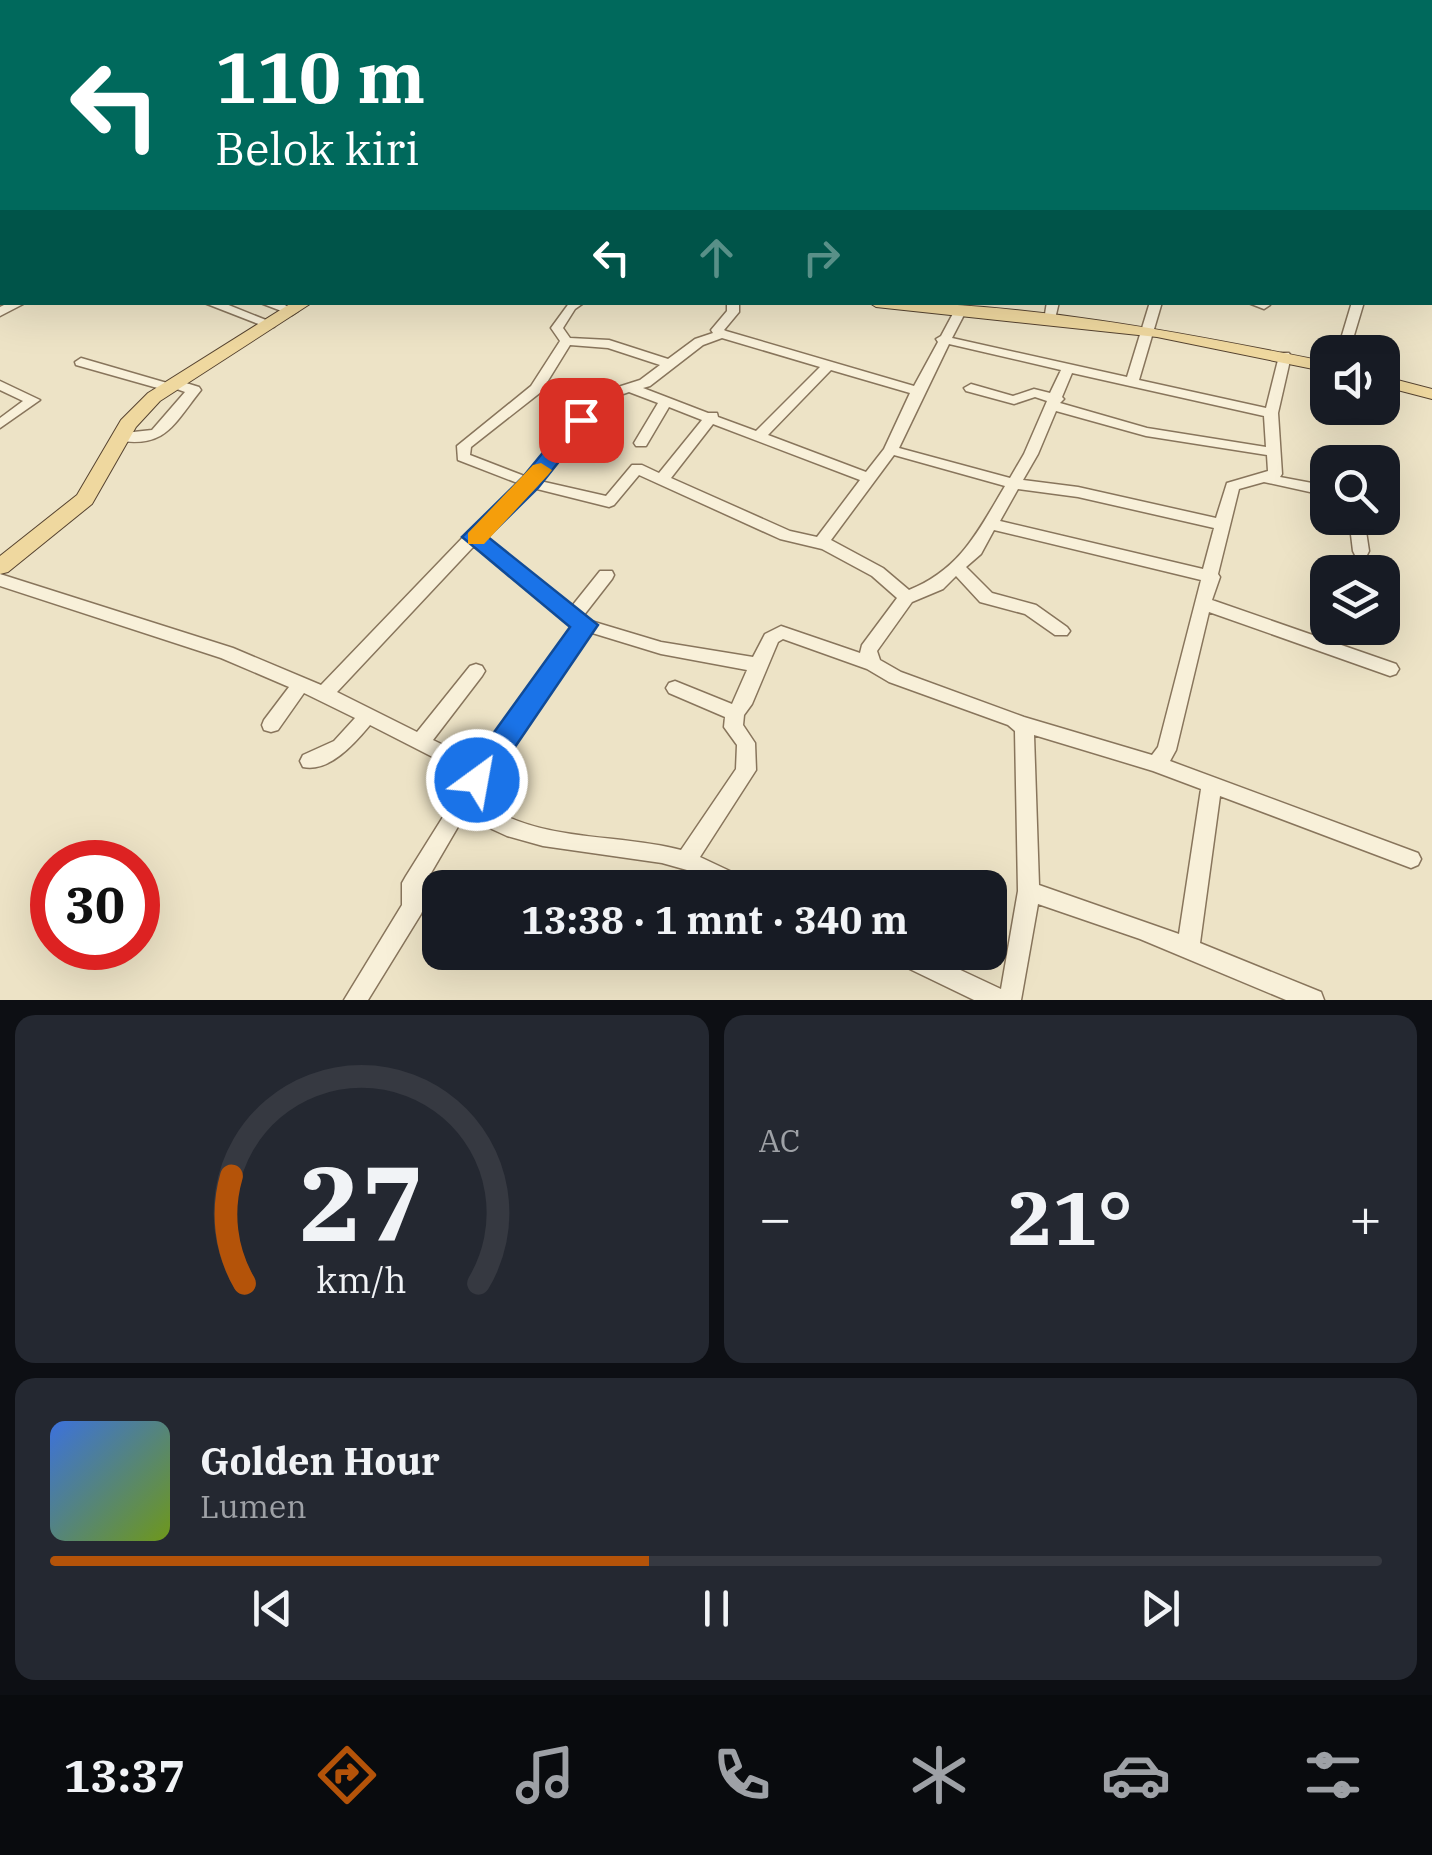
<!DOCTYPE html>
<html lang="id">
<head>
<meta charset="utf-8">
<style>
  :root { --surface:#171b24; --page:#242831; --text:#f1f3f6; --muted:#9ea1a6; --line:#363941; --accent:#b45309 }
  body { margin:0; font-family:"IBM Plex Serif",serif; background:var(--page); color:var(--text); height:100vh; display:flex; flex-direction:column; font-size:38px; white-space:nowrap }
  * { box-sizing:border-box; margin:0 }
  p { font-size:32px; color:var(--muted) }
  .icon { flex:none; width:55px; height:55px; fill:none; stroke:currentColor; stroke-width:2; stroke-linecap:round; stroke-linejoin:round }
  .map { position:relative; height:1000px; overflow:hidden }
  .details { display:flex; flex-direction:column; gap:15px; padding:15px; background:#0d0f14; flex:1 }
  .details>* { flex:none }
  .top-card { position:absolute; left:0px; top:0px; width:1432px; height:305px; box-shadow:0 10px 40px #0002; background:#00695c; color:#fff; overflow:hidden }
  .buttons { position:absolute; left:1310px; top:335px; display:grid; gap:20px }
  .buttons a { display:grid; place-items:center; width:90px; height:90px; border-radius:20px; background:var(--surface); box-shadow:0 10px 40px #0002; font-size:50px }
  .speed { position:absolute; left:30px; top:840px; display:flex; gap:20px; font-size:50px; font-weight:700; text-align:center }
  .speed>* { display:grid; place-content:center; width:130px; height:130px; border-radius:50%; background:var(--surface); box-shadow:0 10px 40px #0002; line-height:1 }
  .speed .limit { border:15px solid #d22; background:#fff; color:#111 }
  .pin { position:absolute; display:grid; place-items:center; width:85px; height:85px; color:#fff; margin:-42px; border-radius:20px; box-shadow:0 5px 15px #0006 }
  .me { position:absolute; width:110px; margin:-55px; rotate:32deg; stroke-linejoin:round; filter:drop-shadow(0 0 8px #0008) }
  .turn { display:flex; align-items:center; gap:35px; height:210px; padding:0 50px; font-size:45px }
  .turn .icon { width:130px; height:130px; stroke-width:2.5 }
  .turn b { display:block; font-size:70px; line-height:85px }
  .lanes { display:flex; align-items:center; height:95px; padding:0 50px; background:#0003; justify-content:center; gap:50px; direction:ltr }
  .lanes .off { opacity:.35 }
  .big { font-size:75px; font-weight:800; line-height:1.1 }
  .details .tile { flex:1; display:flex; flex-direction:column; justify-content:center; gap:15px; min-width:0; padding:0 35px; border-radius:20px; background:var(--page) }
  .details .dial { align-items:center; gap:0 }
  .dial svg { height:260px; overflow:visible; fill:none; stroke:var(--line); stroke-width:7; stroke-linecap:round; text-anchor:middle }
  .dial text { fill:var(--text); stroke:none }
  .song { display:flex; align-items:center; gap:30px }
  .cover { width:120px; height:120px; border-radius:15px; background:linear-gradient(135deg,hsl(220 70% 55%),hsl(80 70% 35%)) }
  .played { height:10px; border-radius:5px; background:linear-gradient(90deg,var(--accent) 45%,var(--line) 45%) }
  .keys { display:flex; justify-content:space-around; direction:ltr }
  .heat { display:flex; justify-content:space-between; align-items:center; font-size:55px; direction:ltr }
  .details .tiles { flex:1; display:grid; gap:15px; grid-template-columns:1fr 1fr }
  .tile:last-child { grid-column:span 2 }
  .trip { position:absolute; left:422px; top:870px; width:585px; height:100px; border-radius:20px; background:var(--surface); box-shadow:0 10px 40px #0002; font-weight:800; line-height:100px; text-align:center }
  .tabs { display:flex; height:160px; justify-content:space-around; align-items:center; background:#090b0e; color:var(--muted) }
  .tabs .icon { width:70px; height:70px }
  .tabs .current { color:var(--accent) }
  .tabs b { font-size:45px; color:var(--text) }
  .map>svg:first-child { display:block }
</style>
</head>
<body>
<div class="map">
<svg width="1432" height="1000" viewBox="0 0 1432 1000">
  <rect width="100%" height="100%" fill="#ede3c6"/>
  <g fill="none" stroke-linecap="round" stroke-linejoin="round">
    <g stroke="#88755c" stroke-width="3">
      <path id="minor" d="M 4,0 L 38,0 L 42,2 L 14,2 Z
        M 984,0 L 992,0 L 992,2 L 985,2 Z
        M 1051,0 L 1076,0 L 1080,2 L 1059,2 Z
        M 1207,0 L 1215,0 L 1213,2 L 1207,2 Z
        M 1430,78 L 1432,79 L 1432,85 L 1430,84 Z
        M 1430,161 L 1432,161 L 1432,167 L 1430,167 Z
        M 0,183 L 2,183 L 2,189 L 0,190 Z
        M 0,241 L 2,241 L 2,248 L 0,248 Z
        M 0,283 L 2,283 L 2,290 L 0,290 Z
        M 10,302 L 27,302 L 0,316 L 0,307 Z
        M 202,302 L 221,302 L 276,324 L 274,327 L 266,327 Z
        M 258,302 L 278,302 L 298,311 L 292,315 Z
        M 570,302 L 585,302 L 575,309 L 563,328 L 570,338 L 609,340 L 668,359 L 695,339 L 713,333 L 711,330 L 727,311 L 727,302 L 739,302 L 739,312 L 724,330 L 726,331 L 914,386 L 938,342 L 936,339 L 941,336 L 956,308 L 960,307 L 966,311 L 952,338 L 1127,377 L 1150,302 L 1162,302 L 1139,380 L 1266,408 L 1279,356 L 1281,353 L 1289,353 L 1291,356 L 1278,413 L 1282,474 L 1280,477 L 1328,486 L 1328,496 L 1264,482 L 1239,489 L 1218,574 L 1220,577 L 1212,600 L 1396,664 L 1399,669 L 1396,674 L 1390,676 L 1209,612 L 1176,750 L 1170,761 L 1418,853 L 1421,859 L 1418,865 L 1411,868 L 1220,796 L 1200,943 L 1321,992 L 1324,1000 L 1286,1000 L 1140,939 L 1038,904 L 1021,1000 L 974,1000 L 889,959 L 886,952 L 922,952 L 1001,989 L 1018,891 L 1015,731 L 1008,725 L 889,682 L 867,669 L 783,639 L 778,642 L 752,704 L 744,715 L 743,725 L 755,743 L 756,770 L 700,857 L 751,881 L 754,888 L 723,888 L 687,870 L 662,863 L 543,846 L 507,836 L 483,825 L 466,813 L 424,885 L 424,907 L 421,914 L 368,1000 L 344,1000 L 402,905 L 402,883 L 406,876 L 463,785 L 466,774 L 370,725 C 355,743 329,773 303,767 L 300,761 L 303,755 L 334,741 L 355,718 L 304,693 L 278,730 L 271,732 L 264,730 L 262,725 L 264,720 L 289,687 L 221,658 L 0,586 L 0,574 L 233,648 L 321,685 L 467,533 L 520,484 L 458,460 L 457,446 L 531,386 L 560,341 L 551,328 ZM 722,338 L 820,367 L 756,431 L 718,417 L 717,413 L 708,413 L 643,388 L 650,386 L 703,345 ZM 949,344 L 1061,370 L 1050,393 L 1034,389 L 1013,396 L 971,384 L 964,388 L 966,391 L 1014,404 L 1035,397 L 1047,401 L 1024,454 L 1010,478 L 899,448 ZM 570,345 L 608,348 L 660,365 L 640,380 L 596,394 L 527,477 L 470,455 L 471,447 L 541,392 ZM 831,370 L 910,393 L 884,449 L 866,472 L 768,435 ZM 1072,373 L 1264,416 L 1266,447 L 1147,428 L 1060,403 L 1064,399 L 1062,397 ZM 629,392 L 658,403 L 634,443 L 636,446 L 646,446 L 669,407 L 702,420 L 659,473 L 642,465 L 632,465 L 606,496 L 540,481 L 606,400 ZM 1056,411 L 1146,436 L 1267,455 L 1268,471 L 1227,483 L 1216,518 L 1078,487 L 1023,480 L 1038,454 ZM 713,424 L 860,480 L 817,537 L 790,531 L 671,478 ZM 894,455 L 1005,486 C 978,531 961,569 909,590 L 883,568 L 831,540 ZM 639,475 L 780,539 L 822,549 L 872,576 L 897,598 L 862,645 L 860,653 L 781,626 L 765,634 L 753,657 L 661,642 L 591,621 L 584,615 L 612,579 L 614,575 L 612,571 L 600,571 L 572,606 L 483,537 L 533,488 L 609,507 L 614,505 ZM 1018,489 L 1078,497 L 1214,528 L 1203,569 L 1000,521 ZM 994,530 L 1201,580 L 1158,747 L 1152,755 L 1024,717 L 901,672 L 880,660 L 877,651 L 912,602 L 943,589 L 956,576 L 980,602 L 1025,614 L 1055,635 L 1067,635 L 1070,631 L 1067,627 L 1036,605 L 992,593 L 966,567 L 981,554 ZM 474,546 L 575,626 L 476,761 L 433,740 L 482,676 L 485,671 L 482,666 L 476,664 L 470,666 L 417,732 L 337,692 ZM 589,632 L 661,654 L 747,670 L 732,704 L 675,681 L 669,683 L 666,688 L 669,693 L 725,717 L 724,727 L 737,745 L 736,769 L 681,850 C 615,833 537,843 480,801 L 484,780 ZM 1034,735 L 1153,771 L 1201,789 L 1179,934 L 1039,885 Z
        M 1047,302 L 1059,302 L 1054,323 L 1046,323 L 1044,320 Z
        M 1246,302 L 1268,302 L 1270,305 L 1264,309 Z
        M 1352,302 L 1364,302 L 1349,352 L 1337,352 Z
        M 81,358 L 167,383 L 173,379 L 199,387 L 201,390 C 173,425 166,449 115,440 L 113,437 L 115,434 L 152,430 L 185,392 L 174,388 L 168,391 L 76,365 L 75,362 Z
        M 0,381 L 40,400 L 0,428 L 0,418 L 23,401 L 0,390 Z
        M 1349,518 L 1364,518 L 1369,551 L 1367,555 L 1355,555 L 1353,551 Z"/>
    </g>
    <g stroke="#564330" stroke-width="2">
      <path id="major" d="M 293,302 L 313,302 L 160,401 L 136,427 L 92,504 L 8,572 L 0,574 L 0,556 L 77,495 L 121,420 L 148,393 Z
        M 868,302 C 1023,302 1176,331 1328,362 L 1328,372 L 1157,337 L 876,307 Z
        M 1382,376 L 1432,389 L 1432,399 L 1382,386 Z"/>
    </g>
    <use href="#minor" fill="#f8f0d9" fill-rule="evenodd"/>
    <use href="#major" fill="#efd89f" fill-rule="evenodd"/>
  </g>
  <path fill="#1a73e8" stroke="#114b97" stroke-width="2.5" d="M 581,414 L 591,420 L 588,425 L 538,488 L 488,537 L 598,625 L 487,788 L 477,792 L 466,788 L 462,780 L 466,771 L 570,627 L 462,537 L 522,478 L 573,416 Z"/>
  <path fill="#f59e0b" d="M 541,463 L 552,470 L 548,475 L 484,544 L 468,544 L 468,533 L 533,465 Z"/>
</svg>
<div class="buttons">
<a><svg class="icon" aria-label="sound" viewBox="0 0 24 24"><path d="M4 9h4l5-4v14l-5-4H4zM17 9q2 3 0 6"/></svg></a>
<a><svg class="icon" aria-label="search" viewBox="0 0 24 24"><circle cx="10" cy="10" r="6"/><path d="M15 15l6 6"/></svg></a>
<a><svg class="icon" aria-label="layers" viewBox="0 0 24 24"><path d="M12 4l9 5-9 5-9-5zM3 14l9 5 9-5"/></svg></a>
</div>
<div class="speed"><div class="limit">30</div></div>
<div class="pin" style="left:581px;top:420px;background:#d93025"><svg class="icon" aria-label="arrive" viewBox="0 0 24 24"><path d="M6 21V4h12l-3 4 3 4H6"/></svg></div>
<svg class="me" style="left:477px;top:780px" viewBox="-20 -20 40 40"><circle r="17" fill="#1a73e8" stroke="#fff" stroke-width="3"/><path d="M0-11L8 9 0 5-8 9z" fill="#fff"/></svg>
<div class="trip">13:38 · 1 mnt · 340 m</div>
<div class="top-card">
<div class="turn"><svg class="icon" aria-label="left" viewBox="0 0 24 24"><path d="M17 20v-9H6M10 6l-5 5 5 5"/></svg><div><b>110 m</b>Belok kiri</div></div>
<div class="lanes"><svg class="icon" aria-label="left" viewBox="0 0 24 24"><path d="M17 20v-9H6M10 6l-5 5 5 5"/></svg><svg class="icon off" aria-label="ahead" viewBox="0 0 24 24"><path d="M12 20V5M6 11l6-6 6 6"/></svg><svg class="icon off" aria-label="right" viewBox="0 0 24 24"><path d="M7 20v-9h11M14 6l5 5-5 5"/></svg></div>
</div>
</div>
<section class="details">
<div class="tiles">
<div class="tile dial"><svg viewBox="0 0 100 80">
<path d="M14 69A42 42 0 1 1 86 69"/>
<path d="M14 69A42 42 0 0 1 10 36" stroke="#b45309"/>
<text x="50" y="56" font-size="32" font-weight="700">27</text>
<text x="50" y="72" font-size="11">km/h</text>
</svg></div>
<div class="tile"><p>AC</p>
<div class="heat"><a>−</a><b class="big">21°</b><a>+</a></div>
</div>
<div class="tile">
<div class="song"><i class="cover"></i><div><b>Golden Hour</b><p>Lumen</p></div></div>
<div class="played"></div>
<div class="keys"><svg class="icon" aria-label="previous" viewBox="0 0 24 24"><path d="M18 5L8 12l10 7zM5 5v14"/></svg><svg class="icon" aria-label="pause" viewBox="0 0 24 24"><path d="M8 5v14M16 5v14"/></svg><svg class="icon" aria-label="next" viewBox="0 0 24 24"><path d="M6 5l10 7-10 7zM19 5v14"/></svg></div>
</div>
</div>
</section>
<nav class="tabs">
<b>13:37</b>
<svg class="icon current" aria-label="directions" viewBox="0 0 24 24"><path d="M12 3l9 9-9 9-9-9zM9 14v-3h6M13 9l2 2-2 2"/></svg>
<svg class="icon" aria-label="music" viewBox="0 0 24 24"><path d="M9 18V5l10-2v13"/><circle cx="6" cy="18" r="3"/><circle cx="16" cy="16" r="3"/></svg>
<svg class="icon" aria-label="phone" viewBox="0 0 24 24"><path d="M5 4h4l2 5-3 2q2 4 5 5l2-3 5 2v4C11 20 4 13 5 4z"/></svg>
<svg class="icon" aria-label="climate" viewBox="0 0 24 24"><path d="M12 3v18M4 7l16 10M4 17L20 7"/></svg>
<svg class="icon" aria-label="car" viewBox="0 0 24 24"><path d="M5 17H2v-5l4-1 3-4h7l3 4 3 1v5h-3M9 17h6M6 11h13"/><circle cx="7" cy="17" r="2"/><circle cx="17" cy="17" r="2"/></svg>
<svg class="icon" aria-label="filters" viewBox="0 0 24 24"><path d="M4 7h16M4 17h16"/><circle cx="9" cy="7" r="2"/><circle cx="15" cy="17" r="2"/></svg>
</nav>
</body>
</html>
